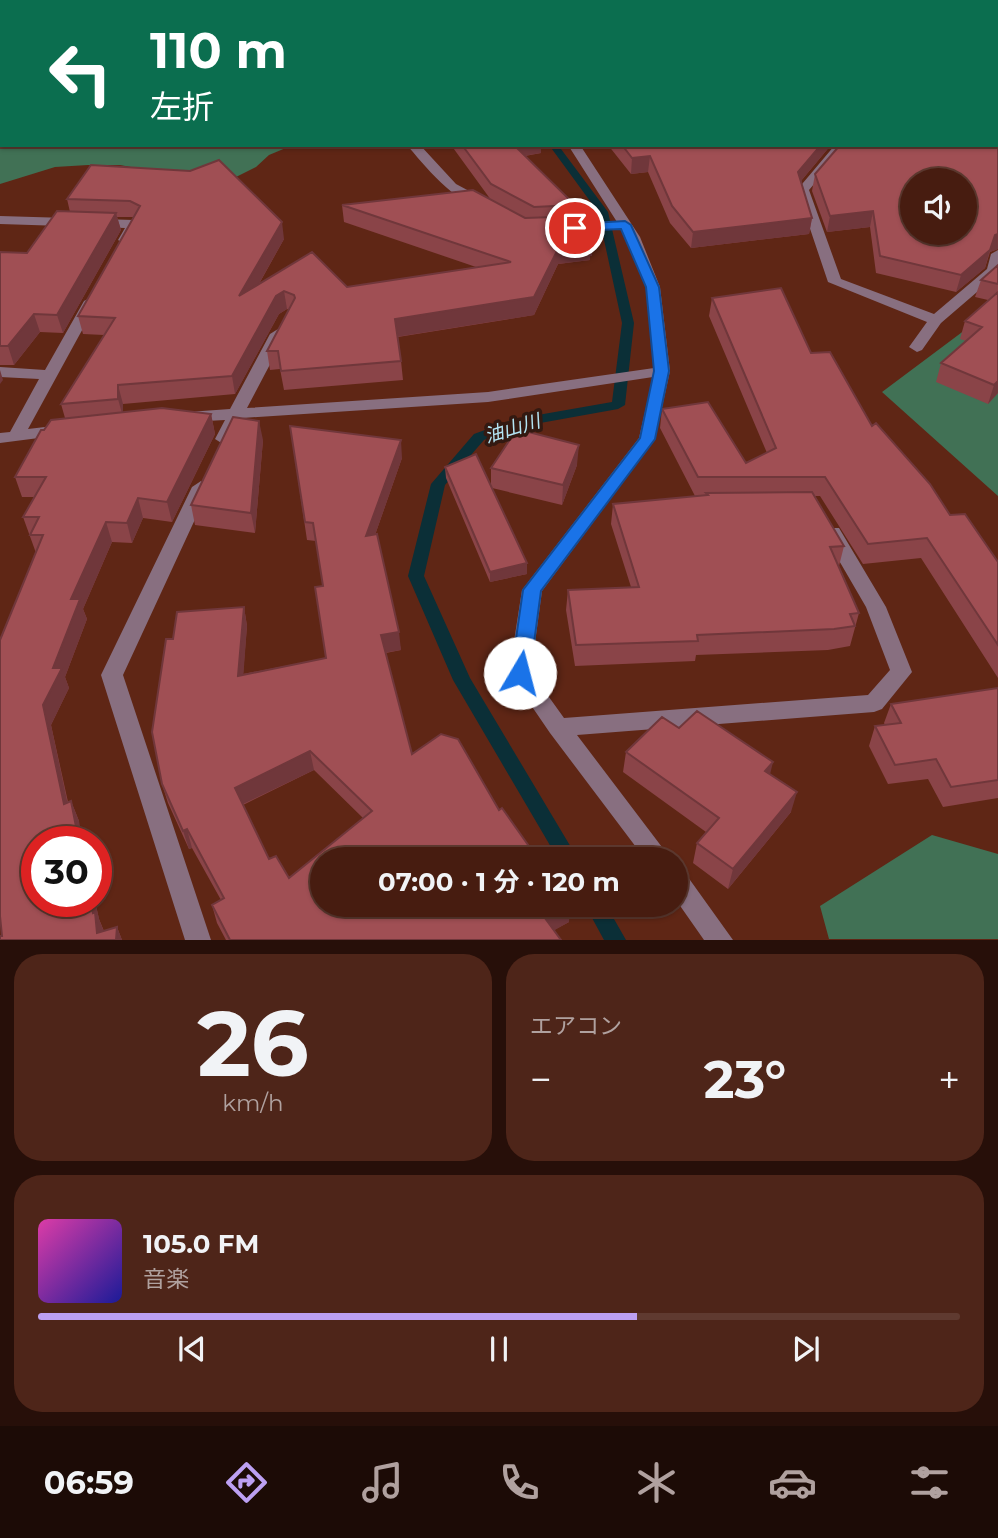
<!DOCTYPE html>
<html lang="ja">
<head>
<meta charset="utf-8">
<style>
  :root { --surface:#471c10; --page:#4e2519; --text:#f1f3f6; --muted:#b0a19f; --line:#5f3a30; --accent:#bca0f2 }
  body { margin:0; font-family:Montserrat,"Noto Sans JP",sans-serif; background:var(--page); color:var(--text); height:100vh; display:flex; flex-direction:column; font-size:26px; white-space:nowrap }
  * { box-sizing:border-box; margin:0 }
  p { font-size:23px; color:var(--muted) }
  .icon { flex:none; width:38px; height:38px; fill:none; stroke:currentColor; stroke-width:2; stroke-linecap:round; stroke-linejoin:round }
  .map { position:relative; height:940px; overflow:hidden }
  .drawer { display:flex; flex-direction:column; gap:14px; padding:14px; background:#270f09; flex:1 }
  .drawer>* { flex:none }
  .top-card { position:absolute; left:0px; top:0px; width:999px; height:147px; box-shadow:0 2px 5px #0004,0 0 0 2px var(--line); background:#0b6e4f; color:#fff; overflow:hidden }
  .fabs { position:absolute; left:900px; top:168px; display:grid; gap:14px }
  .fabs a { display:grid; place-items:center; width:77px; height:77px; border-radius:50%; background:var(--surface); box-shadow:0 2px 5px #0004,0 0 0 2px var(--line); font-size:35px }
  .speed { position:absolute; left:21px; top:826px; display:flex; gap:14px; font-size:35px; font-weight:700; text-align:center }
  .speed>* { display:grid; place-content:center; width:91px; height:91px; border-radius:50%; background:var(--surface); box-shadow:0 2px 5px #0004,0 0 0 2px var(--line); line-height:1 }
  .speed .limit { border:10px solid #d22; background:#fff; color:#111 }
  .pin { position:absolute; display:grid; place-items:center; width:60px; height:60px; color:#fff; margin:-30px; border:4px solid #fff; border-radius:50%; box-shadow:0 2px 7px #0007 }
  .me { position:absolute; width:77px; margin:-38px; rotate:8deg; stroke-linejoin:round; filter:drop-shadow(0 0 5px #0008) }
  .turn { display:flex; align-items:center; gap:24px; height:147px; padding:0 35px; font-size:32px }
  .turn .icon { width:91px; height:91px; stroke-width:2.5 }
  .turn b { display:block; font-size:49px; line-height:60px }
  .big { font-size:52px; font-weight:700; line-height:1.1 }
  .drawer .widget { flex:1; display:flex; flex-direction:column; justify-content:center; gap:10px; min-width:0; padding:0 24px; border-radius:28px; background:var(--page) }
  .drawer .dial { align-items:center; gap:0 }
  .dial b { font-size:91px; line-height:1 }
  .song { display:flex; align-items:center; gap:21px }
  .cover { width:84px; height:84px; border-radius:10px; background:linear-gradient(135deg,hsl(320 70% 55%),hsl(240 70% 35%)) }
  .played { height:7px; border-radius:4px; background:linear-gradient(90deg,var(--accent) 65%,var(--line) 65%) }
  .keys { display:flex; justify-content:space-around; direction:ltr }
  .heat { display:flex; justify-content:space-between; align-items:center; font-size:38px; direction:ltr }
  .drawer .tiles { flex:1; display:grid; gap:14px; grid-template-columns:1fr 1fr }
  .widget:last-child { grid-column:span 2 }
  .trip { position:absolute; left:310px; top:847px; width:378px; height:70px; border-radius:35px; background:var(--surface); box-shadow:0 2px 5px #0004,0 0 0 2px var(--line); font-weight:700; line-height:70px; text-align:center }
  .tabs { display:flex; height:112px; justify-content:space-around; align-items:center; background:#1c0b06; color:var(--muted) }
  .tabs .icon { width:49px; height:49px }
  .tabs .selected { color:var(--accent) }
  .tabs b { font-size:32px; color:var(--text) }
  .map>svg:first-child { display:block }
</style>
</head>
<body>
<div class="map">
<svg width="998" height="940" viewBox="0 0 998 940">
  <rect width="100%" height="100%" fill="#5f2615"/>
  <path fill="#417155" d="M 0,95 L 2,145 L 293,145 L 269,155 L 256,167 L 222,184 L 120,165 L 88,165 L 55,167 L 0,184 Z
    M 989,312 L 998,316 L 998,496 L 882,392 Z
    M 932,835 L 998,854 L 998,939 L 829,939 L 820,906 Z"/>
  <g fill="none" stroke-linecap="round" stroke-linejoin="round">
    <path fill="#0b2f37" fill-rule="evenodd" d="M 549,145 L 558,145 L 608,212 L 634,323 L 625,405 L 618,409 L 518,427 L 484,440 L 445,485 L 424,576 L 470,678 L 578,859 L 558,859 L 453,680 L 408,576 L 431,484 L 474,434 L 515,419 L 612,402 L 622,323 L 598,212 Z
      M 585,905 L 606,905 L 626,940 L 604,940 Z"/>
    <path fill="#886f80" fill-rule="evenodd" d="M 482,0 L 492,0 L 482,2 Z
      M 407,145 L 420,145 L 456,184 L 486,200 L 486,206 C 460,210 423,164 407,145 Z
      M 568,145 L 580,145 L 640,237 L 660,287 L 670,371 L 655,439 L 542,591 L 531,672 L 564,718 L 868,695 L 890,670 L 866,607 L 823,533 L 825,528 L 839,528 L 886,607 L 912,672 L 882,709 L 874,712 L 577,735 L 671,859 L 645,859 L 550,733 L 509,673 L 522,590 L 639,438 L 653,377 L 488,402 L 242,418 L 229,443 L 223,444 L 215,439 L 225,420 L 188,422 L 180,417 L 188,412 L 230,409 L 270,334 L 278,329 L 286,334 L 247,408 L 488,392 L 654,368 L 646,287 L 621,229 L 566,232 L 559,228 L 566,224 L 617,222 Z
      M 835,145 L 847,145 L 809,190 L 841,279 L 934,314 L 987,269 L 991,254 L 998,250 L 998,274 L 941,323 L 922,350 L 917,352 L 909,347 L 927,322 L 828,282 L 797,190 Z
      M 0,216 L 134,220 L 141,224 L 130,243 L 125,244 L 118,240 L 125,228 L 0,224 Z
      M 91,297 L 98,301 L 28,429 L 62,425 L 70,430 L 62,435 L 0,443 L 0,433 L 10,432 L 39,379 L 0,377 L 0,367 L 45,370 L 84,301 Z
      M 201,481 L 210,487 L 123,675 L 211,940 L 185,940 L 101,675 L 192,487 Z
      M 676,870 L 685,873 L 733,940 L 704,940 L 676,900 Z"/>
  </g>
  <path fill="#8a4448" fill-rule="evenodd" d="M 998,0 L 998,249 L 990,252 L 985,268 L 956,292 L 876,273 L 870,227 L 827,232 L 812,191 L 815,174 L 998,145 Z
    M 2,48 L 2,67 L 0,62 L 0,50 Z
    M 451,145 L 541,145 L 541,153 L 525,156 L 575,205 L 575,217 L 592,256 L 590,256 L 590,260 L 558,264 L 534,315 L 398,337 L 401,361 L 403,380 L 284,390 L 280,369 L 270,370 L 267,351 L 289,310 L 287,309 L 279,314 L 235,394 L 123,404 L 123,412 L 211,414 L 215,434 L 172,522 L 143,518 L 132,543 L 112,542 L 83,609 L 87,619 L 65,677 L 69,688 L 51,725 L 68,802 L 71,801 L 79,821 L 37,901 L 95,901 L 99,919 L 104,931 L 117,927 L 122,940 L 0,940 L 2,936 L 36,553 L 23,517 L 34,497 L 22,497 L 15,477 L 44,430 L 65,418 L 61,404 L 104,335 L 83,334 L 78,316 L 134,217 L 117,217 L 121,230 L 63,333 L 40,332 L 14,365 L 0,365 L 0,252 L 27,253 L 70,212 L 67,199 L 91,165 L 284,239 L 259,284 L 347,287 L 476,267 L 344,222 L 342,205 L 491,200 Z
    M 608,145 L 831,145 L 801,181 L 812,218 L 809,234 L 691,248 L 670,223 L 648,172 L 631,174 Z
    M 998,265 L 998,393 L 988,404 L 936,382 L 941,363 L 966,341 L 960,339 L 965,321 L 988,300 L 975,297 L 981,280 Z
    M 712,298 L 811,353 L 872,426 L 950,515 L 998,562 L 998,678 L 921,558 L 863,564 L 820,496 L 815,496 L 844,546 L 839,566 L 859,613 L 850,646 L 828,650 L 696,655 L 695,661 L 575,666 L 566,610 L 568,590 L 631,587 L 611,524 L 613,504 L 695,496 L 660,428 L 662,409 L 746,463 L 767,453 L 709,316 Z
    M 290,426 L 402,458 L 375,535 L 401,650 L 386,653 L 412,754 L 499,810 L 569,922 L 554,930 L 561,940 L 226,940 L 217,923 L 212,905 L 221,900 L 192,848 L 189,849 L 168,803 L 162,784 L 173,639 L 244,607 L 247,626 L 243,674 L 326,658 L 323,586 L 316,541 L 307,540 ZM 314,770 L 363,818 L 289,878 L 269,859 L 243,805 Z
    M 263,440 L 255,533 L 195,525 L 191,505 Z
    M 577,465 L 562,505 L 492,488 L 527,563 L 527,574 L 490,582 L 446,478 L 445,467 L 491,488 L 491,468 Z
    M 998,688 L 998,798 L 943,807 L 928,779 L 888,784 L 869,746 L 875,726 L 885,725 L 884,723 L 891,704 Z
    M 679,728 L 770,774 L 791,812 L 728,889 L 693,863 L 697,843 L 706,832 L 623,772 L 626,752 Z"/>
  <path fill="#70373b" d="M 0,0 L 38,0 L 31,2 L 2,2 L 2,10 L 0,11 Z
    M 511,145 L 541,145 L 541,153 L 511,158 Z
    M 821,145 L 831,145 L 795,188 L 798,172 Z
    M 650,156 L 648,172 L 631,174 L 632,158 Z
    M 873,211 L 870,227 L 827,232 L 830,216 Z
    M 116,213 L 121,230 L 63,333 L 57,315 Z
    M 812,218 L 809,234 L 691,248 L 693,232 Z
    M 282,222 L 284,239 L 242,314 L 239,296 Z
    M 998,234 L 998,249 L 990,252 L 995,235 Z
    M 588,239 L 593,239 L 592,256 L 590,256 L 590,260 L 558,264 L 534,315 L 396,337 L 395,319 L 559,247 Z
    M 990,250 L 985,268 L 956,292 L 961,275 Z
    M 284,291 L 287,309 L 279,314 L 235,394 L 232,376 L 276,296 Z
    M 34,314 L 40,332 L 14,365 L 8,346 Z
    M 0,370 L 3,380 L 0,384 Z
    M 998,381 L 998,393 L 988,404 L 994,385 Z
    M 118,385 L 123,404 L 123,417 L 118,399 Z
    M 211,414 L 215,434 L 172,522 L 167,502 Z
    M 259,421 L 263,440 L 255,533 L 251,513 Z
    M 401,440 L 402,458 L 368,555 L 366,536 Z
    M 579,445 L 577,465 L 562,505 L 563,485 Z
    M 138,498 L 143,518 L 132,543 L 127,523 Z
    M 106,522 L 112,542 L 83,609 L 87,619 L 65,677 L 69,688 L 51,725 L 72,824 L 64,804 L 43,705 L 71,599 Z
    M 527,563 L 527,574 L 490,582 L 490,572 Z
    M 244,607 L 247,626 L 242,694 L 238,676 Z
    M 399,632 L 401,650 L 383,653 L 381,635 Z
    M 310,751 L 314,770 L 239,806 L 235,788 Z
    M 773,762 L 768,783 L 765,771 Z
    M 797,792 L 791,812 L 728,889 L 733,869 Z
    M 71,801 L 79,821 L 83,842 L 79,842 Z
    M 187,829 L 192,848 L 189,849 L 183,831 Z
    M 90,901 L 95,901 L 99,919 L 104,932 L 97,933 Z
    M 569,905 L 570,905 L 569,922 L 544,936 L 545,918 Z
    M 117,927 L 122,940 L 116,940 Z"/>
  <path fill="#a04f54" stroke="#70373b" stroke-width="2" fill-rule="evenodd" d="M 53,0 L 473,0 L 473,2 L 51,2 Z
    M 539,0 L 998,0 L 998,128 L 998,2 L 539,2 Z
    M 462,145 L 514,145 L 575,205 L 534,207 L 491,184 Z
    M 622,145 L 821,145 L 798,172 L 812,218 L 693,232 L 672,206 L 650,156 L 632,158 Z
    M 840,145 L 998,145 L 998,234 L 995,235 L 990,250 L 961,275 L 880,256 L 873,211 L 830,216 L 815,174 ZM 912,180 L 964,180 L 964,233 L 912,233 Z
    M 219,160 L 282,222 L 239,296 L 312,252 L 347,287 L 511,262 L 342,205 L 473,190 L 525,218 L 582,216 L 593,239 L 588,239 L 591,243 L 559,247 L 534,297 L 395,319 L 401,361 L 281,371 L 278,351 L 267,351 L 295,298 L 294,295 L 284,291 L 276,296 L 232,376 L 118,385 L 118,399 L 61,404 L 115,318 L 78,316 L 140,206 L 130,201 L 67,199 L 91,165 L 190,171 Z
    M 57,211 L 116,213 L 57,315 L 34,314 L 8,346 L 0,346 L 0,252 L 27,253 Z
    M 998,265 L 998,284 L 981,280 Z
    M 781,288 L 811,353 L 830,352 L 872,426 L 876,423 L 930,484 L 950,515 L 965,514 L 998,562 L 998,645 L 927,538 L 868,544 L 825,477 L 698,477 L 662,409 L 708,402 L 746,463 L 776,448 L 712,298 Z
    M 998,292 L 998,381 L 994,385 L 941,363 L 982,327 L 965,321 Z
    M 162,408 L 211,414 L 167,502 L 138,498 L 127,523 L 106,522 L 71,599 L 80,599 L 53,668 L 62,668 L 43,705 L 64,804 L 71,801 L 79,842 L 37,842 L 37,901 L 90,901 L 93,913 L 95,912 L 97,933 L 117,927 L 116,940 L 0,940 L 0,936 L 2,936 L 0,916 L 0,640 L 43,535 L 30,535 L 39,517 L 23,517 L 46,477 L 15,477 L 41,430 L 44,430 L 51,420 Z
    M 233,417 L 259,421 L 251,513 L 191,505 Z
    M 290,426 L 401,440 L 366,536 L 377,534 L 399,632 L 381,635 L 412,754 L 441,734 L 458,739 L 499,810 L 502,808 L 538,859 L 322,859 L 322,905 L 569,905 L 545,918 L 561,940 L 230,940 L 212,905 L 224,898 L 187,829 L 183,831 L 162,784 L 152,732 L 166,639 L 173,639 L 177,612 L 244,607 L 238,676 L 326,658 L 315,587 L 323,586 L 313,523 L 305,522 ZM 310,751 L 372,811 L 289,878 L 276,856 L 269,859 L 235,788 Z
    M 517,429 L 579,445 L 563,485 L 491,468 Z
    M 476,454 L 527,563 L 490,572 L 445,467 Z
    M 812,492 L 844,546 L 830,547 L 859,613 L 850,614 L 855,626 L 834,629 L 697,635 L 698,641 L 576,645 L 568,590 L 639,587 L 613,504 L 708,495 L 706,493 Z
    M 998,688 L 998,780 L 951,787 L 936,759 L 895,765 L 875,726 L 901,723 L 891,704 Z
    M 697,711 L 773,762 L 765,771 L 797,792 L 733,869 L 697,843 L 719,818 L 626,752 L 662,717 L 679,728 Z"/>
  <path fill="#1a73e8" stroke="#114b97" stroke-width="2" d="M 625,221 L 631,225 L 659,287 L 669,371 L 655,439 L 541,591 L 530,673 L 527,678 L 520,680 L 513,678 L 511,673 L 523,590 L 640,438 L 654,371 L 646,287 L 621,229 L 575,231 L 569,228 L 575,224 Z"/>
  <g text-anchor="middle" stroke-width="7" stroke-linejoin="round" paint-order="stroke">
    <g font-size="19" font-style="italic" fill="#b4e5f4" stroke="#331911">
      <text transform="translate(512 428) rotate(-17)" y="7">油山川</text>
    </g>
  </g>
</svg>
<div class="fabs">
<a><svg class="icon" aria-label="sound" viewBox="0 0 24 24"><path d="M4 9h4l5-4v14l-5-4H4zM17 9q2 3 0 6"/></svg></a>
</div>
<div class="speed"><div class="limit">30</div></div>
<div class="pin" style="left:575px;top:228px;background:#d93025"><svg class="icon" aria-label="arrive" viewBox="0 0 24 24"><path d="M6 21V4h12l-3 4 3 4H6"/></svg></div>
<svg class="me" style="left:520px;top:673px" viewBox="-20 -20 40 40"><circle r="19" fill="#fff"/><path d="M0-13L10 11 0 6-10 11z" fill="#1a73e8"/></svg>
<div class="trip">07:00 · 1 分 · 120 m</div>
<div class="top-card">
<div class="turn"><svg class="icon" aria-label="left" viewBox="0 0 24 24"><path d="M17 20v-9H6M10 6l-5 5 5 5"/></svg><div><b>110 m</b>左折</div></div>
</div>
</div>
<section class="drawer">
<div class="tiles">
<div class="widget dial"><b>26</b><p>km/h</p></div>
<div class="widget"><p>エアコン</p>
<div class="heat"><a>−</a><b class="big">23°</b><a>+</a></div>
</div>
<div class="widget">
<div class="song"><i class="cover"></i><div><b>105.0 FM</b><p>音楽</p></div></div>
<div class="played"></div>
<div class="keys"><svg class="icon" aria-label="previous" viewBox="0 0 24 24"><path d="M18 5L8 12l10 7zM5 5v14"/></svg><svg class="icon" aria-label="pause" viewBox="0 0 24 24"><path d="M8 5v14M16 5v14"/></svg><svg class="icon" aria-label="next" viewBox="0 0 24 24"><path d="M6 5l10 7-10 7zM19 5v14"/></svg></div>
</div>
</div>
</section>
<nav class="tabs">
<b>06:59</b>
<svg class="icon selected" aria-label="directions" viewBox="0 0 24 24"><path d="M12 3l9 9-9 9-9-9zM9 14v-3h6M13 9l2 2-2 2"/></svg>
<svg class="icon" aria-label="music" viewBox="0 0 24 24"><path d="M9 18V5l10-2v13"/><circle cx="6" cy="18" r="3"/><circle cx="16" cy="16" r="3"/></svg>
<svg class="icon" aria-label="phone" viewBox="0 0 24 24"><path d="M5 4h4l2 5-3 2q2 4 5 5l2-3 5 2v4C11 20 4 13 5 4z"/></svg>
<svg class="icon" aria-label="climate" viewBox="0 0 24 24"><path d="M12 3v18M4 7l16 10M4 17L20 7"/></svg>
<svg class="icon" aria-label="car" viewBox="0 0 24 24"><path d="M5 17H2v-5l4-1 3-4h7l3 4 3 1v5h-3M9 17h6M6 11h13"/><circle cx="7" cy="17" r="2"/><circle cx="17" cy="17" r="2"/></svg>
<svg class="icon" aria-label="filters" viewBox="0 0 24 24"><path d="M4 7h16M4 17h16"/><circle cx="9" cy="7" r="2"/><circle cx="15" cy="17" r="2"/></svg>
</nav>
</body>
</html>
